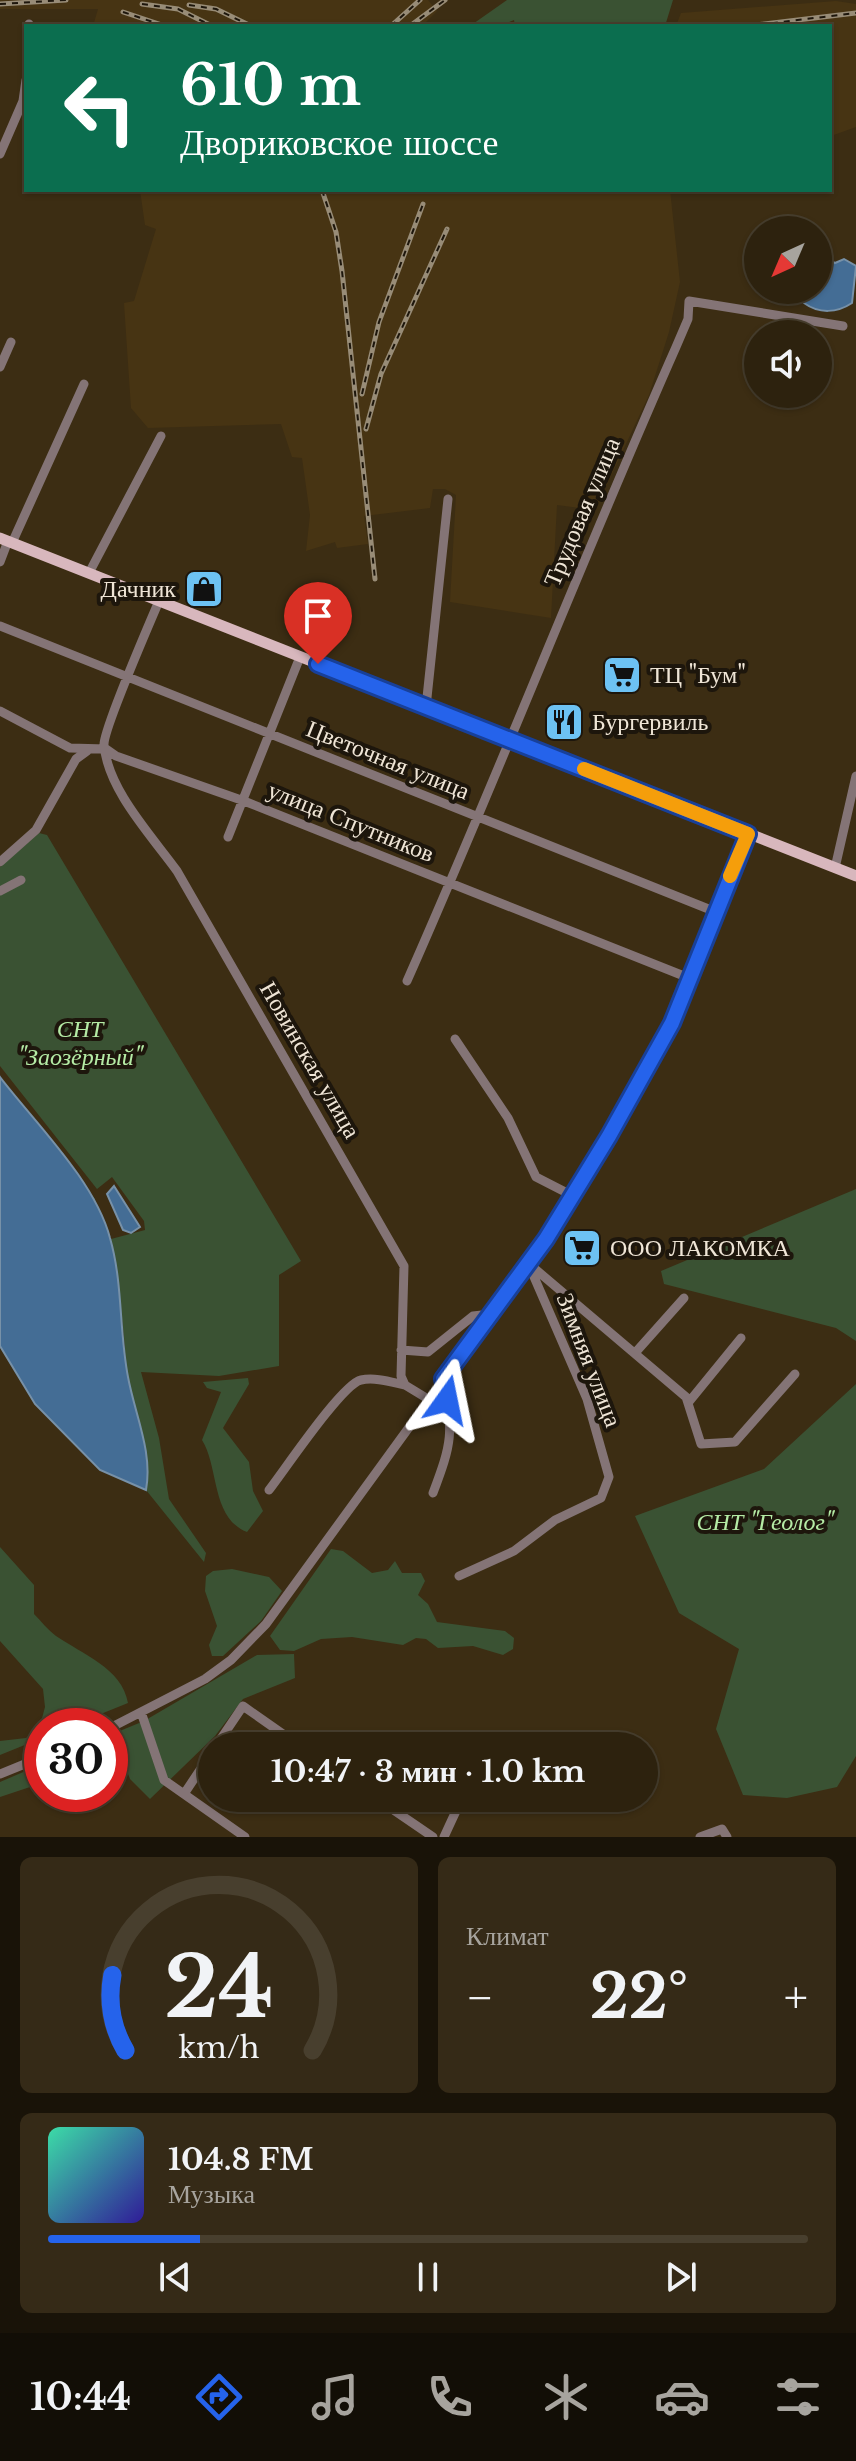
<!DOCTYPE html>
<html lang="ru">
<head>
<meta charset="utf-8">
<style>
  :root { --surface:#2d220e; --page:#352a17; --text:#f1f3f6; --muted:#a7a49e; --line:#483f2e; --accent:#2563eb }
  body { margin:0; font-family:"Libre Baskerville",serif; background:var(--page); color:var(--text); height:100vh; display:flex; flex-direction:column; font-size:30px; white-space:nowrap }
  * { box-sizing:border-box; margin:0 }
  p { font-size:26px; color:var(--muted) }
  .icon { flex:none; width:44px; height:44px; fill:none; stroke:currentColor; stroke-width:2; stroke-linecap:round; stroke-linejoin:round }
  .map { position:relative; height:1837px; overflow:hidden }
  .side { display:flex; flex-direction:column; gap:20px; padding:20px; background:#191308; flex:1 }
  .side>* { flex:none }
  .guide { position:absolute; left:24px; top:24px; width:808px; height:168px; border-radius:0px; box-shadow:0 2px 6px #0004,0 0 0 2px var(--line); background:#0b6e4f; color:#fff; overflow:hidden }
  .needle { width:52px; rotate:224deg }
  .tools { position:absolute; left:744px; top:216px; display:grid; gap:16px }
  .tools a { display:grid; place-items:center; width:88px; height:88px; border-radius:50%; background:var(--surface); box-shadow:0 2px 6px #0004,0 0 0 2px var(--line); font-size:40px }
  .speed { position:absolute; left:24px; top:1708px; display:flex; gap:16px; font-size:40px; font-weight:700; text-align:center }
  .speed>* { display:grid; place-content:center; width:104px; height:104px; border-radius:50%; background:var(--surface); box-shadow:0 2px 6px #0004,0 0 0 2px var(--line); line-height:1 }
  .speed .limit { border:12px solid #d22; background:#fff; color:#111 }
  .pin { position:absolute; display:grid; place-items:center; width:68px; height:68px; color:#fff; margin:-82px -34px; border-radius:50% 50% 50% 0; rotate:-45deg; box-shadow:0 0 8px #0007 }
  .pin .icon { rotate:45deg }
  .me { position:absolute; width:88px; margin:-44px; rotate:12deg; stroke-linejoin:round; filter:drop-shadow(0 0 6px #0008) }
  .turn { display:flex; align-items:center; gap:28px; height:168px; padding:0 24px; font-size:36px }
  .turn .icon { width:104px; height:104px; stroke-width:2.5 }
  .turn b { display:block; font-size:56px; line-height:68px }
  .big { font-size:60px; font-weight:700; line-height:1.1 }
  .side .card { flex:1; display:flex; flex-direction:column; justify-content:center; gap:12px; min-width:0; padding:0 28px; border-radius:12px; background:var(--page) }
  .side .dial { align-items:center; gap:0 }
  .dial svg { height:208px; overflow:visible; fill:none; stroke:var(--line); stroke-width:7; stroke-linecap:round; text-anchor:middle }
  .dial text { fill:var(--text); stroke:none }
  .song { display:flex; align-items:center; gap:24px }
  .cover { width:96px; height:96px; border-radius:12px; background:linear-gradient(135deg,hsl(160 70% 55%),hsl(250 70% 35%)) }
  .played { height:8px; border-radius:4px; background:linear-gradient(90deg,var(--accent) 20%,var(--line) 20%) }
  .keys { display:flex; justify-content:space-around; direction:ltr }
  .heat { display:flex; justify-content:space-between; align-items:center; font-size:44px; direction:ltr }
  .side .tiles { flex:1; display:grid; gap:20px; grid-template-columns:1fr 1fr }
  .card:last-child { grid-column:span 2 }
  .trip { position:absolute; left:198px; top:1732px; width:460px; height:80px; border-radius:40px; background:var(--surface); box-shadow:0 2px 6px #0004,0 0 0 2px var(--line); font-weight:700; line-height:80px; text-align:center }
  .menu { display:flex; height:128px; justify-content:space-around; align-items:center; background:#120e06; color:var(--muted) }
  .menu .icon { width:56px; height:56px }
  .menu .on { color:var(--accent) }
  .menu b { font-size:36px; color:var(--text) }
  .map>svg:first-child { display:block }
</style>
</head>
<body>
<div class="map">
<svg width="856" height="1837" viewBox="0 0 856 1837">
  <rect width="100%" height="100%" fill="#3c2d13"/>
  <path fill="#473413" d="M 0,0 L 428,0 L 437,11 L 422,26 L 93,26 L 98,9 L 0,9 Z
    M 836,1 L 856,4 L 856,127 L 831,136 L 830,26 L 676,26 L 681,13 Z
    M 140,190 L 670,190 L 680,282 L 669,332 L 649,395 L 595,510 L 557,505 L 551,618 L 450,602 L 456,495 L 445,489 L 433,489 L 430,508 L 364,516 L 368,544 L 337,548 L 335,542 L 306,551 L 310,515 L 302,458 L 292,457 L 281,424 L 148,428 L 131,408 L 124,303 L 134,301 L 156,229 L 145,225 Z"/>
  <path fill="#3a5233" d="M 507,0 L 673,0 L 665,26 L 515,26 L 514,20 L 499,26 L 470,26 Z
    M 39,833 L 47,835 L 301,1261 L 279,1275 L 279,1366 L 219,1376 L 141,1372 L 159,1438 L 169,1499 L 206,1553 L 204,1562 L 146,1490 L 100,1470 L 35,1404 L 0,1346 L 0,1077 L 95,1199 L 116,1422 L 139,1419 L 124,1406 C 131,1350 117,1294 111,1239 L 145,1230 L 144,1221 L 112,1177 L 97,1189 L 0,1066 L 0,867 Z
    M 856,1189 L 856,1341 L 836,1328 L 664,1284 L 661,1271 Z
    M 248,1378 L 249,1384 L 223,1428 L 249,1462 L 253,1491 L 263,1511 L 247,1532 C 211,1518 219,1467 202,1440 L 221,1392 L 207,1388 L 203,1382 Z
    M 856,1384 L 856,1756 L 837,1787 L 787,1798 L 743,1795 L 716,1729 L 739,1649 L 679,1613 L 635,1516 L 764,1469 Z
    M 0,1547 L 34,1585 L 34,1614 C 41,1621 48,1630 56,1636 C 82,1654 122,1668 128,1703 L 71,1726 L 42,1726 L 42,1738 L 0,1755 L 0,1741 L 26,1738 L 40,1726 L 45,1707 L 43,1689 L 0,1641 Z
    M 331,1549 L 343,1551 L 372,1573 L 388,1570 L 395,1561 L 402,1573 L 421,1573 L 425,1581 L 418,1595 L 428,1604 L 437,1622 L 505,1631 L 514,1638 L 513,1649 L 503,1655 L 473,1646 L 438,1648 L 426,1639 L 416,1638 L 403,1645 L 352,1637 L 321,1639 L 294,1651 L 280,1650 L 270,1636 Z
    M 232,1569 L 269,1577 L 282,1591 L 261,1621 L 223,1656 L 212,1656 L 209,1645 L 217,1626 L 205,1591 L 206,1576 L 213,1571 Z
    M 294,1654 L 295,1678 L 243,1699 L 215,1736 L 150,1799 L 130,1779 L 120,1753 L 110,1759 L 110,1735 L 144,1721 L 257,1655 Z
    M 42,1764 L 42,1783 L 0,1797 L 0,1782 Z"/>
  <path fill="#446d95" stroke="#7791a8" stroke-width="2" d="M 818,252 L 835,263 L 844,259 L 856,266 L 852,303 C 837,313 819,314 804,303 L 800,290 L 818,290 Z
    M 0,1077 C 36,1124 95,1181 110,1238 C 123,1283 119,1331 128,1377 C 135,1415 153,1452 146,1490 L 100,1470 L 35,1404 L 0,1346 Z
    M 114,1186 L 140,1227 L 131,1233 L 123,1230 L 107,1194 Z"/>
  <g fill="none" stroke-linecap="round" stroke-linejoin="round">
    <path stroke="#847476" stroke-width="9" d="M 29,26 L 29,24
      M 0,154 L 23,101 L 26,80
      M 0,367 L 11,342
      M 12,543 L 84,384
      M 0,562 L 8,541
      M 89,573 L 161,436
      M 159,601 C 150,622 103,731 104,745 C 108,790 151,835 177,871 L 404,1266 L 401,1376 L 405,1385 L 428,1399
      M 0,626 L 716,912
      M 426,707 L 448,499
      M 0,711 L 70,748 L 106,749 L 116,756 L 244,801 L 689,978
      M 228,837 L 300,657
      M 0,862 L 36,830 L 76,759 L 87,751
      M 835,868 L 856,776
      M 0,891 L 21,880
      M 407,981 C 500,771 583,557 676,347 L 688,319 L 689,301 L 843,326
      M 455,1039 L 508,1118 L 536,1177 L 575,1197
      M 401,1350 L 428,1352 L 473,1316 L 491,1314
      M 635,1353 L 684,1298
      M 688,1403 L 741,1338
      M 269,1490 C 284,1471 342,1384 361,1380 C 375,1377 391,1382 405,1385
      M 433,1493 C 452,1443 454,1432 443,1379
      M 459,1576 L 514,1551 L 555,1520 L 601,1498 L 609,1477 L 587,1399 L 528,1263 L 686,1397 L 701,1444 L 735,1442 L 795,1374
      M 141,1712 L 164,1780 L 245,1837
      M 110,1728 L 205,1679 L 231,1660 L 266,1624 L 546,1239 L 575,1197 L 672,1023 L 748,834
      M 216,1746 L 243,1706 L 300,1746
      M 0,1774 L 42,1757
      M 184,1794 L 212,1752
      M 376,1798 L 433,1837
      M 444,1837 L 462,1798
      M 700,1837 L 722,1829 L 727,1837"/>
    <path stroke="#d8b7bd" stroke-width="11" d="M 0,538 L 856,876"/>
    <g stroke="#988c77" stroke-width="5">
      <path id="rail" d="M 0,4 L 66,0
        M 142,4 L 178,9 L 212,26
        M 189,5 L 216,9 L 251,26
        M 123,12 L 165,26
        M 391,26 L 420,0
        M 410,26 L 445,0
        M 748,26 L 856,13
        M 322,190 L 336,232 L 342,271 L 375,579
        M 362,394 L 379,322 L 423,204
        M 366,429 L 381,374 L 447,229"/>
    </g>
    <use href="#rail" stroke="#1d160c" stroke-width="2" stroke-dasharray="6" stroke-linecap="butt"/>
  </g>
  <g fill="none" stroke-linecap="round" stroke-linejoin="round">
    <g stroke="#184099" stroke-width="20">
      <path id="route" d="M 318,664 L 748,834 L 672,1023 L 609,1136 L 546,1239 L 443,1379 L 447,1400"/>
    </g>
    <use href="#route" stroke="#2563eb" stroke-width="14"/>
    <path stroke="#f59e0b" stroke-width="14" d="M 584,769 L 748,834 L 730,876"/>
  </g>
  <defs>
    <g id="shop-square" transform="scale(2)"><rect x="-9" y="-9" width="18" height="18" rx="4" fill="#6dc2f3" stroke="#1d160c"/><path d="M-5-2.5h2.3a2.7 3.5 0 0 1 5.4 0H5L5.5 6h-11ZM-1.5-2.5h3a1.5 2.3 0 0 0-3 0Z" fill="#111"/></g>
    <g id="supermarket-square" transform="scale(2)"><rect x="-9" y="-9" width="18" height="18" rx="4" fill="#6dc2f3" stroke="#1d160c"/><path d="M-6-5.5h2.5l.6 2H6L4.5 2H-2.5L-4.4-4H-6ZM-1.5 3.2a1.3 1.3 0 1 0 .1 0ZM3 3.2a1.3 1.3 0 1 0 .1 0Z" fill="#111"/></g>
    <g id="restaurant-square" transform="scale(2)"><rect x="-9" y="-9" width="18" height="18" rx="4" fill="#6dc2f3" stroke="#1d160c"/><path d="M-5-6h1v4h1v-4h1v4h1v-4h1v5L-1.5 .5V6h-2V.5L-5-1ZM5-6V6H3V1.5H1.5Q1.5-4 5-6Z" fill="#111"/></g>
  </defs>
  <g fill-rule="evenodd">
    <use href="#shop-square" x="204" y="589"/>
    <use href="#supermarket-square" x="622" y="675"/>
    <use href="#restaurant-square" x="564" y="722"/>
    <use href="#supermarket-square" x="582" y="1248"/>
  </g>
  <g text-anchor="middle" stroke-width="8" stroke-linejoin="round" paint-order="stroke">
    <g font-size="24" fill="#efe5d6" stroke="#1d160c">
      <text transform="translate(582 512) rotate(-67)" y="8">Трудовая улица</text>
      <text transform="translate(388 760) rotate(22)" y="8">Цветочная улица</text>
      <text transform="translate(351 822) rotate(22)" y="8">улица Спутников</text>
      <text transform="translate(310 1060) rotate(60)" y="8">Новинская улица</text>
      <text transform="translate(589 1360) rotate(69)" y="8">Зимняя улица</text>
    </g>
    <g font-size="24" fill="#efe5d6" stroke="#1d160c" text-anchor="start">
      <text x="176" y="597" text-anchor="end">Дачник</text>
      <text x="650" y="683">ТЦ "Бум"</text>
      <text x="592" y="730">Бургервиль</text>
      <text x="610" y="1256">ООО ЛАКОМКА</text>
    </g>
    <g font-size="24" font-style="italic" fill="#b5eba5" stroke="#1d160c">
      <text x="80" y="1037">СНТ<tspan x="80" dy="28">"Заозёрный"</tspan></text>
      <text x="765" y="1530">СНТ "Геолог"</text>
    </g>
  </g>
</svg>
<div class="tools">
<a><svg class="needle" viewBox="-14 -14 28 28"><path d="M0-13l5 13h-10z" fill="#e53935"/><path d="M0 13l5-13h-10z" fill="#a7a49e"/></svg></a>
<a><svg class="icon" aria-label="sound" viewBox="0 0 24 24"><path d="M4 9h4l5-4v14l-5-4H4zM17 9q2 3 0 6"/></svg></a>
</div>
<div class="speed"><div class="limit">30</div></div>
<div class="pin" style="left:318px;top:664px;background:#d93025"><svg class="icon" aria-label="arrive" viewBox="0 0 24 24"><path d="M6 21V4h12l-3 4 3 4H6"/></svg></div>
<svg class="me" style="left:447px;top:1400px" viewBox="-20 -20 40 40"><path d="M0-17L14 15 0 8-14 15z" fill="#2563eb" stroke="#fff" stroke-width="4"/></svg>
<div class="trip">10:47 · 3 мин · 1.0 km</div>
<div class="guide">
<div class="turn"><svg class="icon" aria-label="left" viewBox="0 0 24 24"><path d="M17 20v-9H6M10 6l-5 5 5 5"/></svg><div><b>610 m</b>Двориковское шоссе</div></div>
</div>
</div>
<section class="side">
<div class="tiles">
<div class="card dial"><svg viewBox="0 0 100 80">
<path d="M14 69A42 42 0 1 1 86 69"/>
<path d="M14 69A42 42 0 0 1 9 40" stroke="#2563eb"/>
<text x="50" y="56" font-size="32" font-weight="700">24</text>
<text x="50" y="72" font-size="11">km/h</text>
</svg></div>
<div class="card"><p>Климат</p>
<div class="heat"><a>−</a><b class="big">22°</b><a>+</a></div>
</div>
<div class="card">
<div class="song"><i class="cover"></i><div><b>104.8 FM</b><p>Музыка</p></div></div>
<div class="played"></div>
<div class="keys"><svg class="icon" aria-label="previous" viewBox="0 0 24 24"><path d="M18 5L8 12l10 7zM5 5v14"/></svg><svg class="icon" aria-label="pause" viewBox="0 0 24 24"><path d="M8 5v14M16 5v14"/></svg><svg class="icon" aria-label="next" viewBox="0 0 24 24"><path d="M6 5l10 7-10 7zM19 5v14"/></svg></div>
</div>
</div>
</section>
<nav class="menu">
<b>10:44</b>
<svg class="icon on" aria-label="directions" viewBox="0 0 24 24"><path d="M12 3l9 9-9 9-9-9zM9 14v-3h6M13 9l2 2-2 2"/></svg>
<svg class="icon" aria-label="music" viewBox="0 0 24 24"><path d="M9 18V5l10-2v13"/><circle cx="6" cy="18" r="3"/><circle cx="16" cy="16" r="3"/></svg>
<svg class="icon" aria-label="phone" viewBox="0 0 24 24"><path d="M5 4h4l2 5-3 2q2 4 5 5l2-3 5 2v4C11 20 4 13 5 4z"/></svg>
<svg class="icon" aria-label="climate" viewBox="0 0 24 24"><path d="M12 3v18M4 7l16 10M4 17L20 7"/></svg>
<svg class="icon" aria-label="car" viewBox="0 0 24 24"><path d="M5 17H2v-5l4-1 3-4h7l3 4 3 1v5h-3M9 17h6M6 11h13"/><circle cx="7" cy="17" r="2"/><circle cx="17" cy="17" r="2"/></svg>
<svg class="icon" aria-label="filters" viewBox="0 0 24 24"><path d="M4 7h16M4 17h16"/><circle cx="9" cy="7" r="2"/><circle cx="15" cy="17" r="2"/></svg>
</nav>
</body>
</html>
